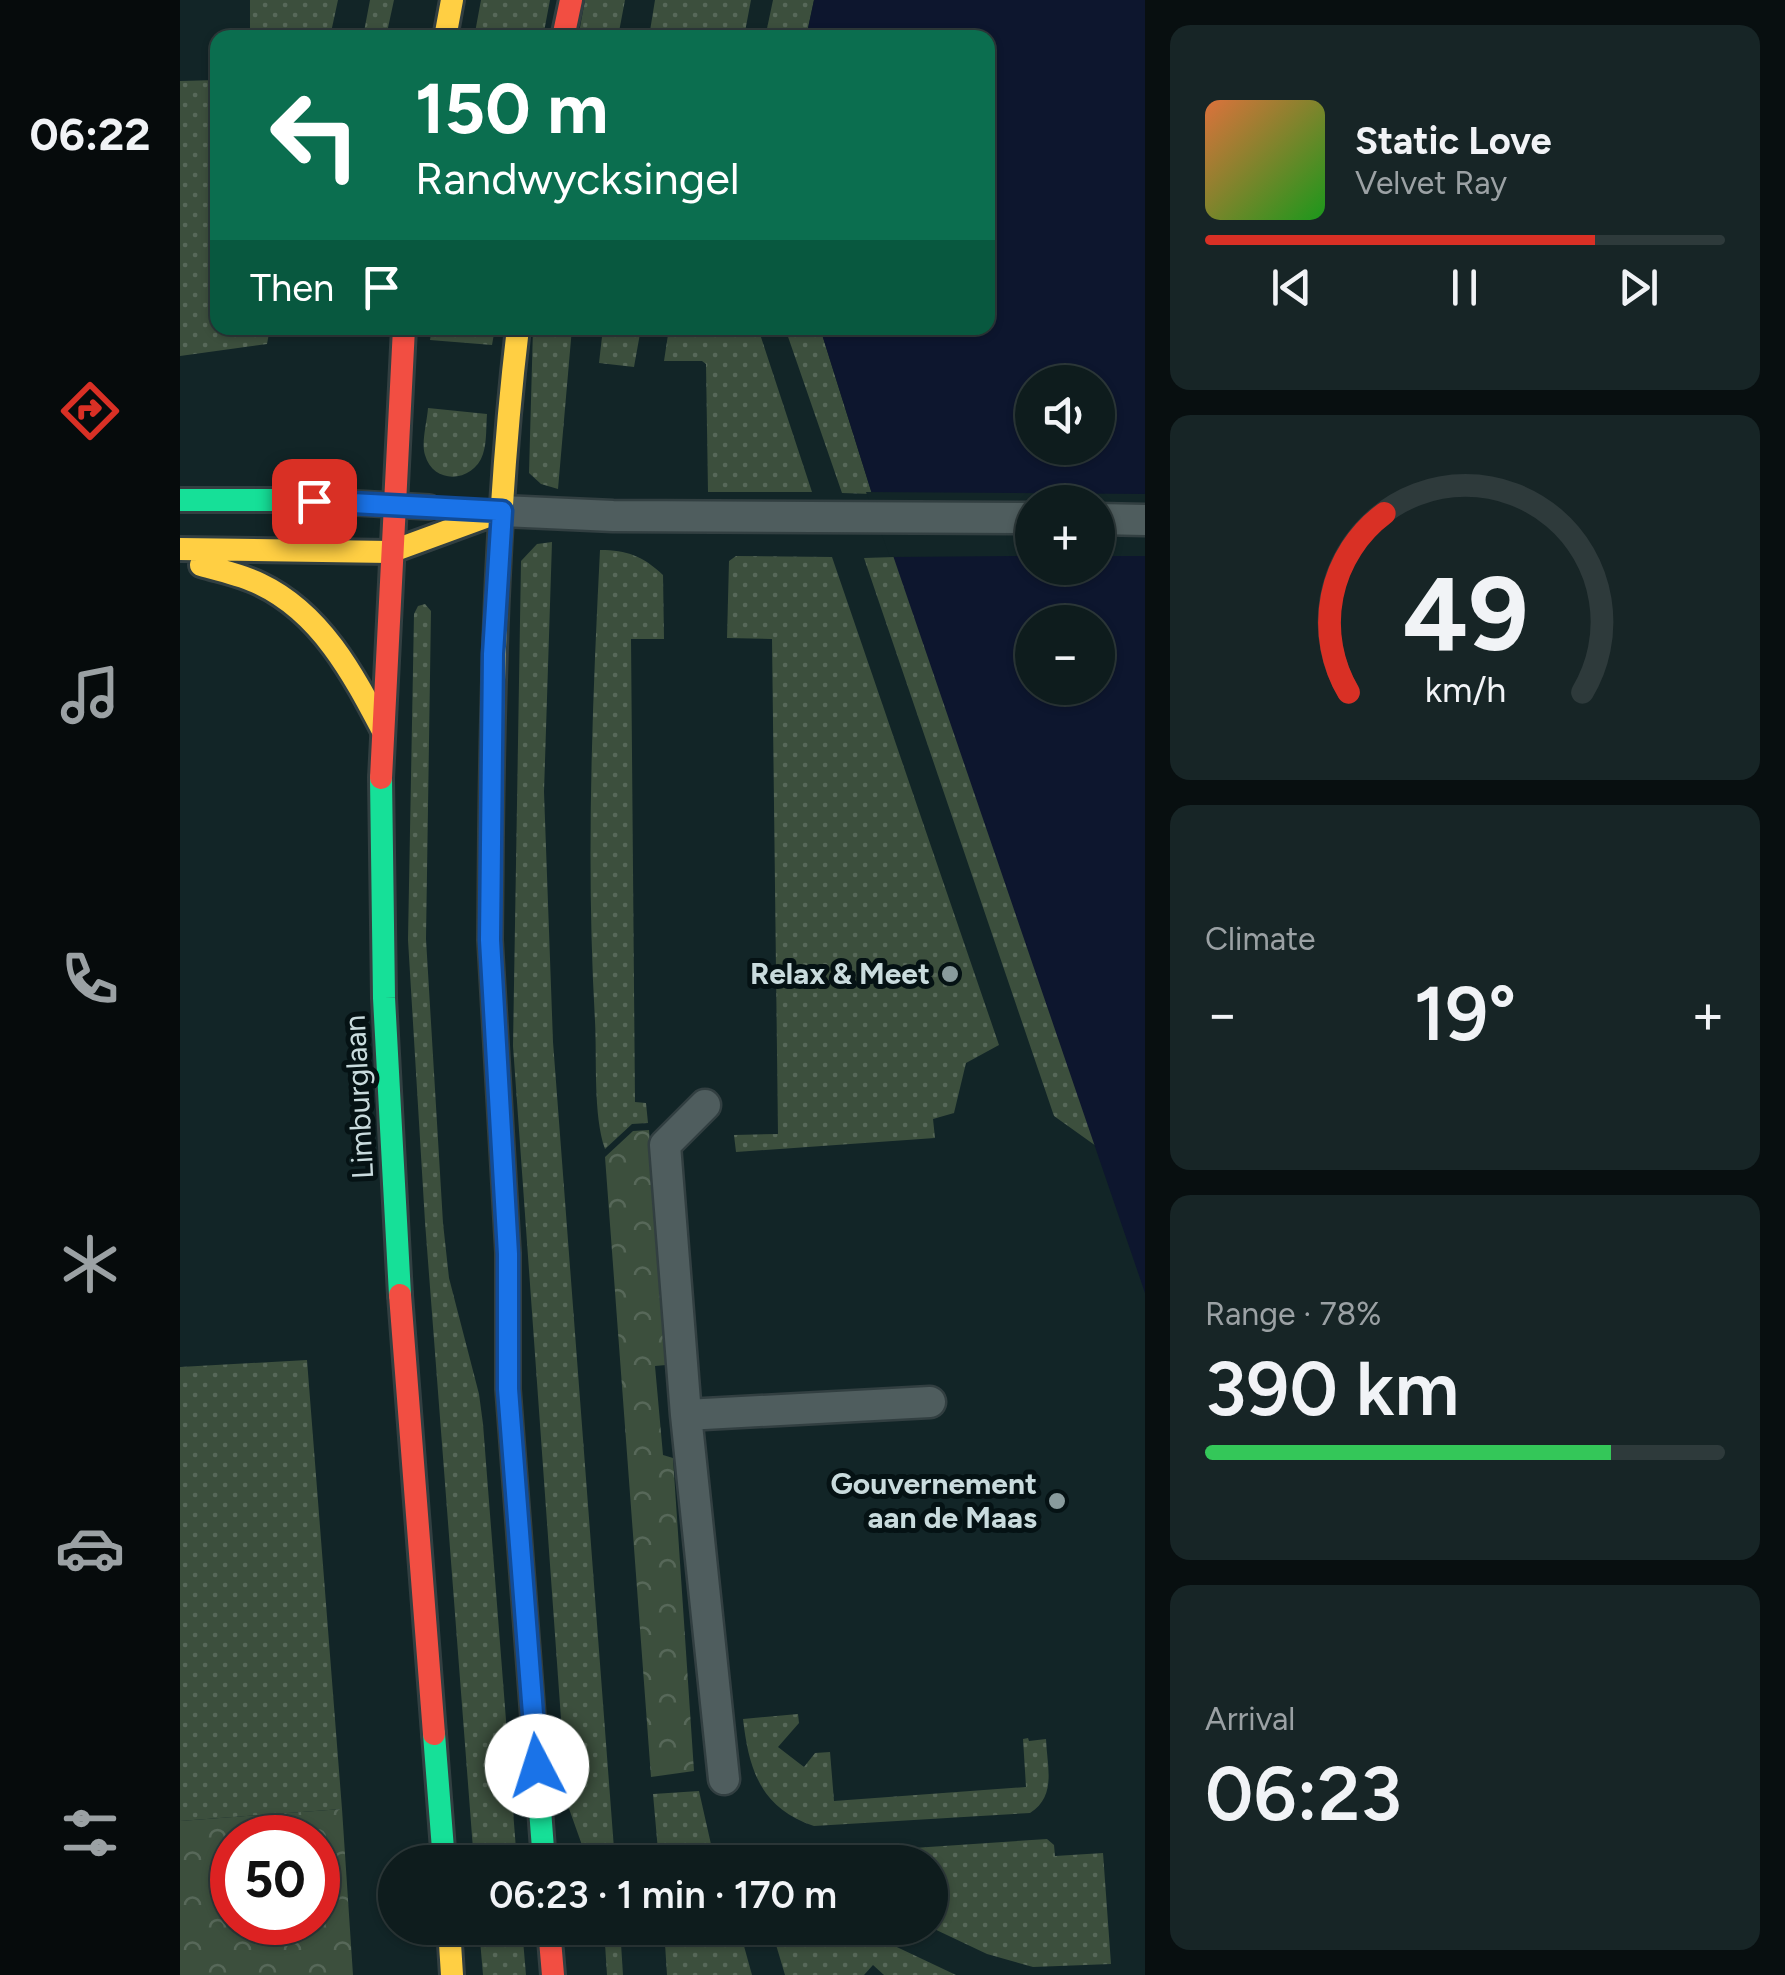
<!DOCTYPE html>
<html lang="en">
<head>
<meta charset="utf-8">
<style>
  :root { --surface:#0e1c1d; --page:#172526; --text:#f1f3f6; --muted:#9ba1a4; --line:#2e3a3b; --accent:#d93025 }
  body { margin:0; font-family:Figtree,sans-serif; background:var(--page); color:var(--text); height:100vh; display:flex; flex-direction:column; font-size:38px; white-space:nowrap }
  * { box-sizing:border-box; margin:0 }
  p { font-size:32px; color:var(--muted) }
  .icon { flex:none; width:55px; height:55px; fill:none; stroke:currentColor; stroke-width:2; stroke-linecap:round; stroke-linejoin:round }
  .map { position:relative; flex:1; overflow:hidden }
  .panel { display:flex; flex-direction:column; gap:25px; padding:25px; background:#080f10; width:640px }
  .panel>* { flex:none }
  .hud { position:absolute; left:30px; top:30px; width:785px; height:305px; border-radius:20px; box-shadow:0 2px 8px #0004,0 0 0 2px var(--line); background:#0b6e4f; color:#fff; overflow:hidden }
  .buttons { position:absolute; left:835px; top:365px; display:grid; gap:20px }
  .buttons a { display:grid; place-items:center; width:100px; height:100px; border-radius:50%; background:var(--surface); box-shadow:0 2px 8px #0004,0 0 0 2px var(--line); font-size:50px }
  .speed { position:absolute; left:30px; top:1815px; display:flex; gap:20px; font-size:50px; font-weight:700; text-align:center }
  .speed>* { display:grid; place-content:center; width:130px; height:130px; border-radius:50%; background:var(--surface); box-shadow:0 2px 8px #0004,0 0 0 2px var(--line); line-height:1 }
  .speed .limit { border:15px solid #d22; background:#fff; color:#111 }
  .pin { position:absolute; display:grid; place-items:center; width:85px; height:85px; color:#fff; margin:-42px; border-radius:20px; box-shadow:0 5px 15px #0006 }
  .me { position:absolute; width:110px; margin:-55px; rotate:355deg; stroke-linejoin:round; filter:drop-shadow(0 0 8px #0008) }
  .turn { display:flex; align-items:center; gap:35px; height:210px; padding:0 40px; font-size:45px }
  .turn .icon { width:130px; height:130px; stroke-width:2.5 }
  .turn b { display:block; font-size:70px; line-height:85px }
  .then { display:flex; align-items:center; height:95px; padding:0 40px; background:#0003; gap:20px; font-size:38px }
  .big { font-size:75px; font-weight:600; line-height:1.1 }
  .panel .tile { flex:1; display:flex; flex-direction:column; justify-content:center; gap:15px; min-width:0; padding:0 35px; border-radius:20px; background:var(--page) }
  .panel .dial { align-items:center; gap:0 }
  .dial svg { height:260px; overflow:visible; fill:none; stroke:var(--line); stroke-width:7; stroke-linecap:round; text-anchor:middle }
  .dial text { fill:var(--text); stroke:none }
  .song { display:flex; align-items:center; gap:30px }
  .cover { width:120px; height:120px; border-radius:15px; background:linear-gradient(135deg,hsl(20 70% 55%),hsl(120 70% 35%)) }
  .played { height:10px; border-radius:5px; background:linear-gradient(90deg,var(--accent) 75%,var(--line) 75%) }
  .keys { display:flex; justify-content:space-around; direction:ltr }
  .heat { display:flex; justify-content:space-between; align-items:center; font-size:55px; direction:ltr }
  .charge { height:15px; border-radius:8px; background:linear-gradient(90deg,#34c759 78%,var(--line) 0) }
  .trip { position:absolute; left:198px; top:1845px; width:570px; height:100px; border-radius:50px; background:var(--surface); box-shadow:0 2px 8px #0004,0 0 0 2px var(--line); font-weight:600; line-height:100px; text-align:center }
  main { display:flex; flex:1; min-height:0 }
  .tabs { display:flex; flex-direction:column; width:180px; justify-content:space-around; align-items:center; background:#060b0c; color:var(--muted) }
  .tabs .icon { width:70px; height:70px }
  .tabs .current { color:var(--accent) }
  .tabs b { font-size:45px; color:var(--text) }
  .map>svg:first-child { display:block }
</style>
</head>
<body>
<main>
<nav class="tabs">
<b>06:22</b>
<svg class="icon current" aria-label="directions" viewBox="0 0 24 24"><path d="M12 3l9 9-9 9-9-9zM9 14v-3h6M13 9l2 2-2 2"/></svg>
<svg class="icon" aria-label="music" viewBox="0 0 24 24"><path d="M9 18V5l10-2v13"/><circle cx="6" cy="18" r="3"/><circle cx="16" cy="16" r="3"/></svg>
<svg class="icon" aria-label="phone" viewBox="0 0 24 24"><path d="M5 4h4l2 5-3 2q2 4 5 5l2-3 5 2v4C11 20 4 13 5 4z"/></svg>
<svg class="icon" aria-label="climate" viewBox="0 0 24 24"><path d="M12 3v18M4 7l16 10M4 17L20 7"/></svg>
<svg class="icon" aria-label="car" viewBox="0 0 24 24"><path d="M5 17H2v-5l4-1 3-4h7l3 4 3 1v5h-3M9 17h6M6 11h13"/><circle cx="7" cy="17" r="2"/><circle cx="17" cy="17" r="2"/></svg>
<svg class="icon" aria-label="filters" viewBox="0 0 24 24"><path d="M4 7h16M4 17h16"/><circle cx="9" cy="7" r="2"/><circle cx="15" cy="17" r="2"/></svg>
</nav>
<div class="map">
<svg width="965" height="1975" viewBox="0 0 965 1975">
  <defs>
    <pattern id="grass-dots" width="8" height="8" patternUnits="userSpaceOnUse" patternTransform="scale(2.5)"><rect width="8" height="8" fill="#3c4f3d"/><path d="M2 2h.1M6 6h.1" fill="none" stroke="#576859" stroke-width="1.8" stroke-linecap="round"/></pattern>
    <pattern id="forest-crowns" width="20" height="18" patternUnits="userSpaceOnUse" patternTransform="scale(2.5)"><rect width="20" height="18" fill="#3c4f3d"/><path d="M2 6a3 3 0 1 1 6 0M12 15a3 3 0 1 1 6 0" fill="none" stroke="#576859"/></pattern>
  </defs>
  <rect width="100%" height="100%" fill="#122527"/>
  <path fill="url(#grass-dots)" d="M 70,0 L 158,0 L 150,37 L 70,37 Z
    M 190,0 L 214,0 L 206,37 L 183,37 Z
    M 301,0 L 370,0 L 363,37 L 294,38 Z
    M 405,0 L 445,0 L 438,37 L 398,38 Z
    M 475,0 L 571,0 L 564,37 L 469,37 Z
    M 593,0 L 634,0 L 626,37 L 585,38 Z
    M 37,80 L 38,328 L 90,328 L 87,344 L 0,356 L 0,81 Z
    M 252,328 L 315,328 L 312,345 L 250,340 Z
    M 353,328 L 392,328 L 378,489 L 361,484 L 349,473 Z
    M 423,328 L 461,328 L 454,367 L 419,363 Z
    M 489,328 L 578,328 L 632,492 L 528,492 L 526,364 L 522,361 L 484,361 Z
    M 605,328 L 640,328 L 692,494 L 662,493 Z
    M 248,408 L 307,414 C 306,426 307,442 303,454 C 294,482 254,486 245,455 C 241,443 247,422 248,408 Z
    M 372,542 L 364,792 L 373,1042 L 435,1862 L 408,1862 L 387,1803 L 333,1046 L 341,561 L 357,544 Z
    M 420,550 C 447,550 463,556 483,575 L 484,639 L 451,639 L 455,1102 L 466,1103 L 468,1123 L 452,1124 L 425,1149 C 413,1115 417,1059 415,1021 C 406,864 412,708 420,550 Z
    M 556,556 L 652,557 L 819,1045 L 786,1063 L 774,1113 L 753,1119 L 755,1138 L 556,1152 L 554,1135 L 598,1134 L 592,639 L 547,638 L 549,561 Z
    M 715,557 L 916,1146 L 874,1116 L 684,558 Z
    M 245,604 L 251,611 L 246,939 L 263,1223 L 269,1278 L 299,1394 L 303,1424 L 337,1862 L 294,1862 L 245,1222 L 228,940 L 234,614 L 238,606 Z
    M 127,1360 L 162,1809 L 0,1821 L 0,1367 Z
    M 618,1714 L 619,1723 L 598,1747 L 624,1767 L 635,1753 L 650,1752 L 654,1801 L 846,1787 L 843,1739 L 848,1738 L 849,1741 L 866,1739 C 867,1767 877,1796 850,1813 L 634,1826 C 581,1808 569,1771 563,1719 Z
    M 519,1791 L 535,1862 L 479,1862 L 473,1794 Z
    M 867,1839 L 874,1845 L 875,1856 L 923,1853 L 931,1964 L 853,1967 L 807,1954 L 750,1927 L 750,1862 L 652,1862 L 654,1855 L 659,1853 Z
    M 299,1928 L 342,1928 L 346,1975 L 303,1975 Z
    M 424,1928 L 440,1928 L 443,1975 L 427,1975 Z
    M 484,1928 L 559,1928 L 572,1975 L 487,1975 Z
    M 591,1928 L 683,1928 L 702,1940 L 776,1975 L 704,1975 L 693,1965 L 684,1975 L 605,1975 Z"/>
  <path fill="url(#forest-crowns)" fill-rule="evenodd" d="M 469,1130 L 486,1365 L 475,1366 L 483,1455 L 493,1458 L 514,1771 L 471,1777 L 425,1157 L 453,1131 Z
    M 162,1809 L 173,1975 L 0,1975 L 0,1821 ZM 52,1838 L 138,1838 L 138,1922 L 52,1922 Z"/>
  <path fill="#0d162e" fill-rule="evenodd" d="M 634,0 L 965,0 L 965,1293 L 692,494 L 640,328 L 808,328 L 808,38 L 626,38 ZM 852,382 L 918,382 L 918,448 L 852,448 ZM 852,502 L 918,502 L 918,568 L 852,568 ZM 852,622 L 918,622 L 918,688 L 852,688 Z"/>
  <path fill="#122527" d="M 686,492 L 965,494 L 965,556 L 918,556 L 918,502 L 852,502 L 852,556 L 710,557 Z"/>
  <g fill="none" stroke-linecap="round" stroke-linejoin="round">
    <g stroke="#323f41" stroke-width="35">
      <path id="lane" d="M 322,511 L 433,516 L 852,518
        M 918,519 L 965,520
        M 525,1105 L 485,1145 L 506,1415 L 544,1779
        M 506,1415 L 750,1402"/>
    </g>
    <g stroke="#323f41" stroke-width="28">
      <path id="fast" d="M 0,500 L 121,500 L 249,507
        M 201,778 L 204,998 L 220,1295
        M 311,832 L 310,940 L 328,1253 L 328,1389 L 364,1862
        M 254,1734 L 264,1862"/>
    </g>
    <g stroke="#323f41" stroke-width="28">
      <path id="slow" d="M 265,38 L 272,0
        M 0,549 L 210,552 L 322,511
        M 21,565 C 41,571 62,575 80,584 C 141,613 173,674 203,731
        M 311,832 C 313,664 318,495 338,328
        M 269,1928 L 272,1975"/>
    </g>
    <g stroke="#323f41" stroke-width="28">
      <path id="jam" d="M 383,38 L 391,0
        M 201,778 L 224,328
        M 220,1295 L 254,1734
        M 369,1928 L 373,1975"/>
    </g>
    <use href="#lane" stroke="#4f5d5e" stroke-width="30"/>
    <use href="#fast" stroke="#16e098" stroke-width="22"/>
    <use href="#slow" stroke="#ffcf43" stroke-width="22"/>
    <use href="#jam" stroke="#f24e42" stroke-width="22"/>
  </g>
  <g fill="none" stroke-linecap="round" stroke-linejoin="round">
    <g stroke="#114b97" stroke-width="25">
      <path id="route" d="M 134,501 L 322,511 L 313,654 L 310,940 L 328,1254 L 328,1389 L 357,1766"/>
    </g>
    <use href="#route" stroke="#1a73e8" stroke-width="18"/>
  </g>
  <g fill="#899b9d" stroke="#051214" stroke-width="4">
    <circle cx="770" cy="974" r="10"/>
    <circle cx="877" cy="1501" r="10"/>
  </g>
  <g text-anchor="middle" stroke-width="10" stroke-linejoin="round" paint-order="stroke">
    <g font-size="30" font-weight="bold" fill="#c9dbdd" stroke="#051214" text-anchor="end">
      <text x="750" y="984">Relax &amp; Meet</text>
      <text x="857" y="1494">Gouvernement<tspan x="857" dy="34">aan de Maas</tspan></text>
    </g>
    <g font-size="30" fill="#c9dbdd" stroke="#051214">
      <text transform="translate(179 1097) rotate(-93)" y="10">Limburglaan</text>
    </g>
  </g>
</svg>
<div class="buttons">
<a><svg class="icon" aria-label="sound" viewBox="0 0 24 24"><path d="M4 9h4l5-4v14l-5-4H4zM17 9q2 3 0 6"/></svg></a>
<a>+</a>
<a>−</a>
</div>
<div class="speed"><div class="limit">50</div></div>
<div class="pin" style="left:134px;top:501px;background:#d93025"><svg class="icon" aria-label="arrive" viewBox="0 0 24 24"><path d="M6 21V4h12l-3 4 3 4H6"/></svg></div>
<svg class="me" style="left:357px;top:1766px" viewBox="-20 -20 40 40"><circle r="19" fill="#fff"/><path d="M0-13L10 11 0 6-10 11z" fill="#1a73e8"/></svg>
<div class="trip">06:23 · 1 min · 170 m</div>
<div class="hud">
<div class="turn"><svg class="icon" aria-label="left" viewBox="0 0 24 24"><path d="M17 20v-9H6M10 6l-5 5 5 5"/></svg><div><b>150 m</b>Randwycksingel</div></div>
<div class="then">Then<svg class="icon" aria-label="arrive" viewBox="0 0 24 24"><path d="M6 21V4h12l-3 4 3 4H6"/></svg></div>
</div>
</div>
<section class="panel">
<div class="tile">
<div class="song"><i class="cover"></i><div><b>Static Love</b><p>Velvet Ray</p></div></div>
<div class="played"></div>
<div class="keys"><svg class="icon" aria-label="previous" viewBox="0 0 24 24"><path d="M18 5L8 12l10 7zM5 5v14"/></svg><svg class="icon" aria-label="pause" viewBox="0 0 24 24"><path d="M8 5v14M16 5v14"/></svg><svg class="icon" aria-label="next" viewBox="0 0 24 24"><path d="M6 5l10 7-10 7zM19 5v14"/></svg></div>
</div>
<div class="tile dial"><svg viewBox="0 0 100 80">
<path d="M14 69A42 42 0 1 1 86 69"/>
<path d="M14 69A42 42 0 0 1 25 14" stroke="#d93025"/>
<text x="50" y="56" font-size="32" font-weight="700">49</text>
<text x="50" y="72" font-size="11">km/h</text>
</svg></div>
<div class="tile"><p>Climate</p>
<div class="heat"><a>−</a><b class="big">19°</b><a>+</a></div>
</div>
<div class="tile"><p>Range · 78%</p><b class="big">390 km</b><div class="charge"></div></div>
<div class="tile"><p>Arrival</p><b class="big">06:23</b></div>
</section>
</main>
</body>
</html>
